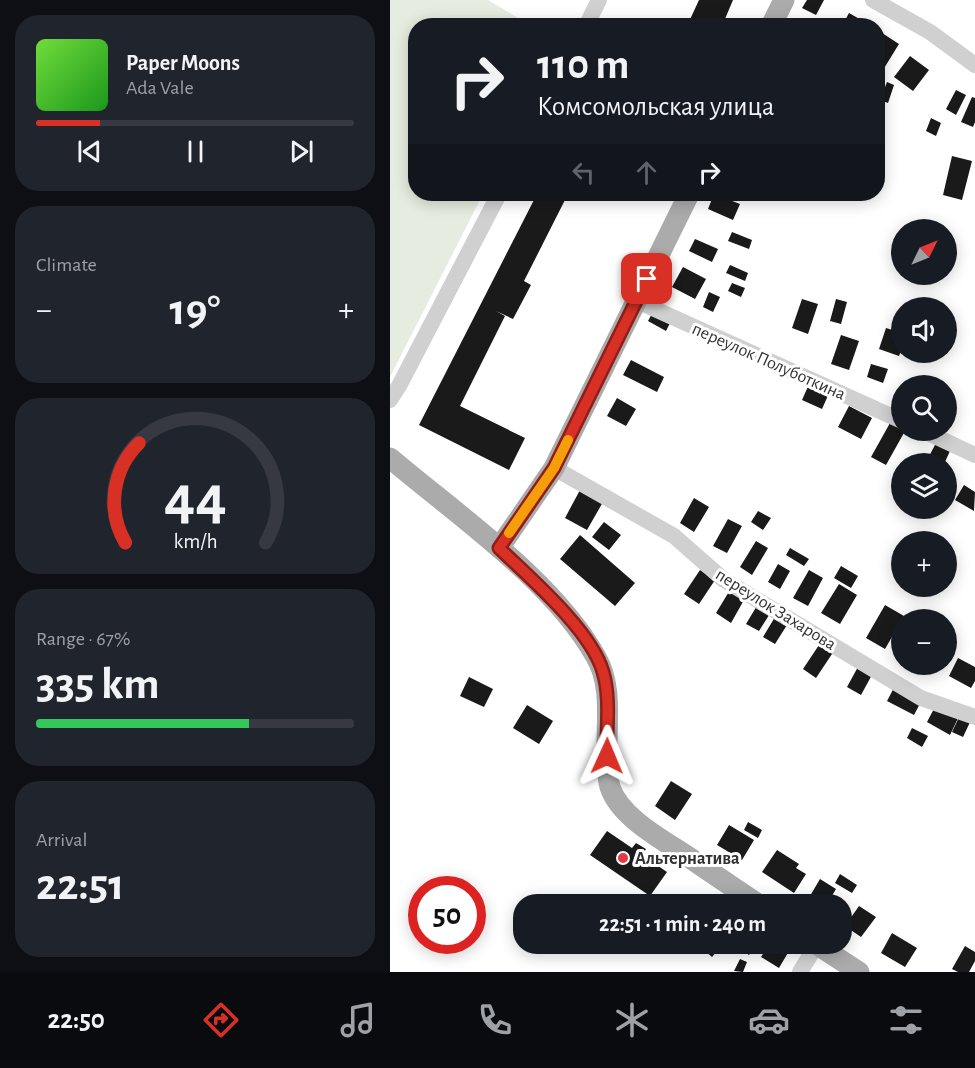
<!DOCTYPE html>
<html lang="en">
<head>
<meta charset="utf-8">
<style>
  :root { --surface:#171b24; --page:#20242c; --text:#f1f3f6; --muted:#9ea1a6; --line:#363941; --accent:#d93025 }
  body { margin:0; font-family:"Alegreya Sans",sans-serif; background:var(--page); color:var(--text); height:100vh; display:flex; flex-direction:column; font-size:22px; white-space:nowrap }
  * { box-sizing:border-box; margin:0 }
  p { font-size:20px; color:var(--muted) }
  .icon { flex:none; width:33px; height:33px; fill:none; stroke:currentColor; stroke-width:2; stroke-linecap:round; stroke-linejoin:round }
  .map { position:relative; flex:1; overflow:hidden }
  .sheet { display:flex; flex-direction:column; gap:15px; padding:15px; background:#0d0f14; width:390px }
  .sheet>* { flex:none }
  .top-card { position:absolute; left:18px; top:18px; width:477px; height:183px; border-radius:24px; box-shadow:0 3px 15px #0003; background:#171b24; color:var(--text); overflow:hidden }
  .needle { width:39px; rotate:47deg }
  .tools { position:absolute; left:501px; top:219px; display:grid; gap:12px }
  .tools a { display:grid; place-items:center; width:66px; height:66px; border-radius:50%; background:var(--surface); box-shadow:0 3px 15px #0003; font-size:30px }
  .speed { position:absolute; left:18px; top:876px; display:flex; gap:12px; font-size:30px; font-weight:700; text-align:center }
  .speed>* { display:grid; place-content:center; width:78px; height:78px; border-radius:50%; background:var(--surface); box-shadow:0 3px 15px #0003; line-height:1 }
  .speed .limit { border:9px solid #d22; background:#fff; color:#111 }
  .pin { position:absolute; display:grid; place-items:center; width:51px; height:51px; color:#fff; margin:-26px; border-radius:12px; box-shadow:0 3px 9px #0006 }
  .me { position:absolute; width:66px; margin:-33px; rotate:1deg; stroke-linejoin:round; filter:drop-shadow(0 0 4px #0008) }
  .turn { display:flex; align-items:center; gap:21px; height:126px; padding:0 30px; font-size:27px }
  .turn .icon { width:78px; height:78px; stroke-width:2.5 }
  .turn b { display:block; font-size:42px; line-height:51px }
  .lanes { display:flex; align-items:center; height:57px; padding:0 30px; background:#0003; justify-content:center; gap:30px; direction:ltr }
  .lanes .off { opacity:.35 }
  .big { font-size:45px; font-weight:700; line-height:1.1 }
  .sheet .tile { flex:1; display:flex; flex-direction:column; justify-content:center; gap:9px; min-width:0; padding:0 21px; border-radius:24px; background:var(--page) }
  .sheet .dial { align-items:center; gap:0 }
  .dial svg { height:156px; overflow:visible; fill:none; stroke:var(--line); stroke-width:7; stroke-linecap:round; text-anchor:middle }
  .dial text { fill:var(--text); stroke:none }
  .song { display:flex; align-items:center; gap:18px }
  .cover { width:72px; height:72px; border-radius:9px; background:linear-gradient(135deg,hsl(100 70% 55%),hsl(120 70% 35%)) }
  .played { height:6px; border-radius:3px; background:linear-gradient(90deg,var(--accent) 20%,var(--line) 20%) }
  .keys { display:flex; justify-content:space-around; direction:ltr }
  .heat { display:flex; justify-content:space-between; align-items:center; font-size:33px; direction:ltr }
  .charge { height:9px; border-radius:4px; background:linear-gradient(90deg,#34c759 67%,var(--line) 0) }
  .trip { position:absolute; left:123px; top:894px; width:339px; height:60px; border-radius:24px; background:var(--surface); box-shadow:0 3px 15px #0003; font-weight:700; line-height:60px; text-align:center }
  .dock { display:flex; height:96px; justify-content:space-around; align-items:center; background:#090b0e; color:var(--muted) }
  .dock .icon { width:42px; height:42px }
  .dock .active { color:var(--accent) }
  .dock b { font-size:27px; color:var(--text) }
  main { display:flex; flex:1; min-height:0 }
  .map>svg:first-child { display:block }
</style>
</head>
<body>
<main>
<section class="sheet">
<div class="tile">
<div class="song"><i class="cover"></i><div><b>Paper Moons</b><p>Ada Vale</p></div></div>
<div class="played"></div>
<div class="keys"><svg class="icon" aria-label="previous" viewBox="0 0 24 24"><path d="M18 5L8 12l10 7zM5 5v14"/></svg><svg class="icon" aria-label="pause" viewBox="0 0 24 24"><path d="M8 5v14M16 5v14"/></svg><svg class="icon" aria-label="next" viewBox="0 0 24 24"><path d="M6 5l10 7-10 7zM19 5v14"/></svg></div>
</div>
<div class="tile"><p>Climate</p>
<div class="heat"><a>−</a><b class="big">19°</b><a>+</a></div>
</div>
<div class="tile dial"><svg viewBox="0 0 100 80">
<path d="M14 69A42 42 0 1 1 86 69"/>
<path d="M14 69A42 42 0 0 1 21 18" stroke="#d93025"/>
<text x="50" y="56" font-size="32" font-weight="700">44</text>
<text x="50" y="72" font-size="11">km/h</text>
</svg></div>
<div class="tile"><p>Range · 67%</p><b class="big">335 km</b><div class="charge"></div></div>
<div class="tile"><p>Arrival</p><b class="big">22:51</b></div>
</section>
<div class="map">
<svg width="585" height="972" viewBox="0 0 585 972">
  <rect width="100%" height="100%" fill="#fff"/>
  <path fill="#e6ecdf" d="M 0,0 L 98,0 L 140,25 L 26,26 L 26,194 L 93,194 L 0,377 Z"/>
  <path fill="#1a1a1a" d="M 309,0 L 343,0 L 332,26 L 297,26 Z
    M 417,0 L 434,0 L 426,15 L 412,8 Z
    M 459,13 L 473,21 L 471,26 L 452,26 Z
    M 489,31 L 509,44 L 488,78 L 488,33 Z
    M 520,56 L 539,70 L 523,91 L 504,77 Z
    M 497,82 L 504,85 L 498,103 L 490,100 Z
    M 566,90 L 576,95 L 566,115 L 556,109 Z
    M 582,97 L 585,98 L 585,122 L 583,127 L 571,122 Z
    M 541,118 L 551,123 L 546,136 L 536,131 Z
    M 562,156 L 582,161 L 572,200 L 553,195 Z
    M 147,194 L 178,194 L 134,281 L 141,285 L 123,319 L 106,311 L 115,316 L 70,406 L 135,438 L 119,470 L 29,425 Z
    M 324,194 L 350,204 L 343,220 L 318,209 Z
    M 342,232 L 362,240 L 359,249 L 338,241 Z
    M 305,239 L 328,249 L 322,262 L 299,251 Z
    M 340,265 L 358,273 L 355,281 L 336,273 Z
    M 293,267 L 316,279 L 305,299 L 282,287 Z
    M 342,283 L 355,288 L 351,297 L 338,291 Z
    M 319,292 L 330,297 L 323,312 L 313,307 Z
    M 412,299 L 428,304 L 418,334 L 402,328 Z
    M 446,299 L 457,302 L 451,324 L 440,321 Z
    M 265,308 L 283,317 L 276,331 L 258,321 Z
    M 496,328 L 512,333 L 512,348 L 509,356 L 489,349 Z
    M 451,335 L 469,341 L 459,370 L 441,364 Z
    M 241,360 L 274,377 L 267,392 L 233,375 Z
    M 481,364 L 498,369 L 493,383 L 477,377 Z
    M 538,377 L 553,382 L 552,386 L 535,386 Z
    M 420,382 L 440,391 L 432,409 L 412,400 Z
    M 227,398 L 246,409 L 236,426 L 217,416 Z
    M 459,406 L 482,418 L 471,439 L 448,427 Z
    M 500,423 L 515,431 L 496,465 L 481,457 Z
    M 546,443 L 560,451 L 554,464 L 535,464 Z
    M 574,485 L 585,492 L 584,511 L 565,500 Z
    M 190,490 L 213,502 L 197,530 L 175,518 Z
    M 304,498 L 319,507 L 304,532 L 290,523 Z
    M 368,511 L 381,518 L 373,530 L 361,522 Z
    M 338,519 L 352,526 L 337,553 L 323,546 Z
    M 214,522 L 231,535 L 219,550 L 202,537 Z
    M 190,535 L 245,583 L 225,606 L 170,559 Z
    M 366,541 L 378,548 L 362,575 L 350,567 Z
    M 400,548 L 419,559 L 414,566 L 396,555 Z
    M 388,564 L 400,571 L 390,589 L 378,582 Z
    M 451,566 L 468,576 L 461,588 L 444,578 Z
    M 310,570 L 325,580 L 309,604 L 294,594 Z
    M 419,570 L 433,578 L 418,606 L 403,598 Z
    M 449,584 L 467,595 L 450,624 L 431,613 Z
    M 340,590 L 354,600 L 341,623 L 326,613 Z
    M 368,604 L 381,612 L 369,631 L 356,624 Z
    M 495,605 L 514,616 L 495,649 L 476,638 Z
    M 385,617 L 397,625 L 385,644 L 373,637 Z
    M 431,642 L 444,651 L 426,678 L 413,669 Z
    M 568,658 L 585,667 L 585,681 L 581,688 L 559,676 Z
    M 520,664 L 543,664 L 538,674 Z
    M 469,665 L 483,673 L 471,695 L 457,687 Z
    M 79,677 L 103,689 L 94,707 L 70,696 Z
    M 506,684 L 533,698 L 524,715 L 497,701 Z
    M 547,703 L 570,714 L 560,735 L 537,722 Z
    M 137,705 L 163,721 L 149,744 L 123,728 Z
    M 571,713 L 582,718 L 573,737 L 562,732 Z
    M 522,728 L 538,736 L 532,747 L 517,738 Z
    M 281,781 L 302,794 L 285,820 L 265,806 Z
    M 358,822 L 372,830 L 368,838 L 354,830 Z
    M 339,825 L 364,840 L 352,860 L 327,845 Z
    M 217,831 L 242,848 L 246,843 L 256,849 L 252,855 L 277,872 L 260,896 L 200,855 Z
    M 387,850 L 409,864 L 406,868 L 416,874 L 404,893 L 372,872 Z
    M 450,874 L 467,885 L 462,893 L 445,883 Z
    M 430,879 L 446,889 L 437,904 L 423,904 L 417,901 Z
    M 319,894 L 333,904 L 312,904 Z
    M 469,906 L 486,917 L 471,937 L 455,926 Z
    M 502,933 L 527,948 L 515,967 L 491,953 Z
    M 317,944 L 333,944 L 322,957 L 313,949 Z
    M 346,944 L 367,944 L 359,955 L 345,945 Z
    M 379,944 L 386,944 L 399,951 L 389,968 L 371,957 Z
    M 575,946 L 585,952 L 585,961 L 579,972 L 568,972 L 562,969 Z
    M 350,959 L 357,962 L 353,972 L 344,971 Z"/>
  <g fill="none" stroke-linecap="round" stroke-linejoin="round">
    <path stroke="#d0d0d0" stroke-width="16" d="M 483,0 L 540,32 L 585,65
      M 196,26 L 209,0
      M 247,301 L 512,421
      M 0,400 L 9,386 L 109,194
      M 532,430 L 585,455
      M 164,468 L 284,536 L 334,580 L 531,698 L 585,717
      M 410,972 L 427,944"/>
    <path stroke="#ababab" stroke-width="21" d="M 381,26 L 394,0
      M 0,458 C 67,515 163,580 206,657 C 223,686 216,723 217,755 C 217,765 217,777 220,787 C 230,818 275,841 300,858 C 323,874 346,889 368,904
      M 109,548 L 164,468 L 299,194
      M 426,944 L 469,972"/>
  </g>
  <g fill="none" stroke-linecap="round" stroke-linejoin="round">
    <g stroke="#8d1f18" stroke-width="15">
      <path id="route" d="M 217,756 C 216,728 221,699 213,672 C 201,630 140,578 109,548 L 164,468 L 257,279"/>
    </g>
    <use href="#route" stroke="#d93025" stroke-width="10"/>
    <path stroke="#f59e0b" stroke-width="10" d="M 119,533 L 164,468 L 178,440"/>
  </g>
  <circle fill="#e63946" stroke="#fff" stroke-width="2" cx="233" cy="858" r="6"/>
  <g text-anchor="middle" stroke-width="6" stroke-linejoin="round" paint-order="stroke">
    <g font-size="18" fill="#333" stroke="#fff">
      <text transform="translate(379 361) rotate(24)" y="6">переулок Полуботкина</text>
      <text transform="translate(386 609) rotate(32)" y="6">переулок Захарова</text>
    </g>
    <g font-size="18" font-weight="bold" fill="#333" stroke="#fff" text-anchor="start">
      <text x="245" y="864">Альтернатива</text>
    </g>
  </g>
</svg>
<div class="tools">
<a><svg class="needle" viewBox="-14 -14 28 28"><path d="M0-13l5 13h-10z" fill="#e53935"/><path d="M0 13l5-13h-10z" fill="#9ea1a6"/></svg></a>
<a><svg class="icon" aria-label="sound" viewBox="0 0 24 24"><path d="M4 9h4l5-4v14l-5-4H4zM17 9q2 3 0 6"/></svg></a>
<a><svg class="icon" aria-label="search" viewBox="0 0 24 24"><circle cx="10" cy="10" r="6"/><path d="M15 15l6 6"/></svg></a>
<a><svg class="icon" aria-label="layers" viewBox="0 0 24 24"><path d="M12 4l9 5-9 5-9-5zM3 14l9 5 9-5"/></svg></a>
<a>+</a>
<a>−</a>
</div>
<div class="speed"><div class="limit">50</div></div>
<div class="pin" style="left:257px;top:279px;background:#d93025"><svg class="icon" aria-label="arrive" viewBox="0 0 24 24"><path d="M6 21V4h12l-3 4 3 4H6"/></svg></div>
<svg class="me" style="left:217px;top:756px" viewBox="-20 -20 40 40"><path d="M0-17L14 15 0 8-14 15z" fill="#d93025" stroke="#fff" stroke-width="4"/></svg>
<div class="trip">22:51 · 1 min · 240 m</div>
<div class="top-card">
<div class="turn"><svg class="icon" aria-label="right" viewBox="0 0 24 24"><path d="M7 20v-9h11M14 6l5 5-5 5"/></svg><div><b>110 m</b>Комсомольская улица</div></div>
<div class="lanes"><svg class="icon off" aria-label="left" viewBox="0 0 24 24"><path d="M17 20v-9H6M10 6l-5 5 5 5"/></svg><svg class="icon off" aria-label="ahead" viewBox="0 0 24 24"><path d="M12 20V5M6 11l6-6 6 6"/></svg><svg class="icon" aria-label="right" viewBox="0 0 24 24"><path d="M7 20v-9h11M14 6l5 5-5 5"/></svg></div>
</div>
</div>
</main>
<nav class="dock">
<b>22:50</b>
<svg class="icon active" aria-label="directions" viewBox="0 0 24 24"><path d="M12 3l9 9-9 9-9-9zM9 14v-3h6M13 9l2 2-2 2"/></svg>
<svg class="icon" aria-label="music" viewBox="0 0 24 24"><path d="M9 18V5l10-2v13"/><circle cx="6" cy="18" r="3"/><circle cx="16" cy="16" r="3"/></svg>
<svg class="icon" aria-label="phone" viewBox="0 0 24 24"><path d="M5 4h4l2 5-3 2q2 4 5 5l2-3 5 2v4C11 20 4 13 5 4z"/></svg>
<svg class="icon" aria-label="climate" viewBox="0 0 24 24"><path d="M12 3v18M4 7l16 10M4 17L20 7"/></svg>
<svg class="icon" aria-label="car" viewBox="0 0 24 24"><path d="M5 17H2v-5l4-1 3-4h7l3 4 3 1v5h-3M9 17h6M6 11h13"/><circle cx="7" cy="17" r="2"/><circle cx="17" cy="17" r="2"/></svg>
<svg class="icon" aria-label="filters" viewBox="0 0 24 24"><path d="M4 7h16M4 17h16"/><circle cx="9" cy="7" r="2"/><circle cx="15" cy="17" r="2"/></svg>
</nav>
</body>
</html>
